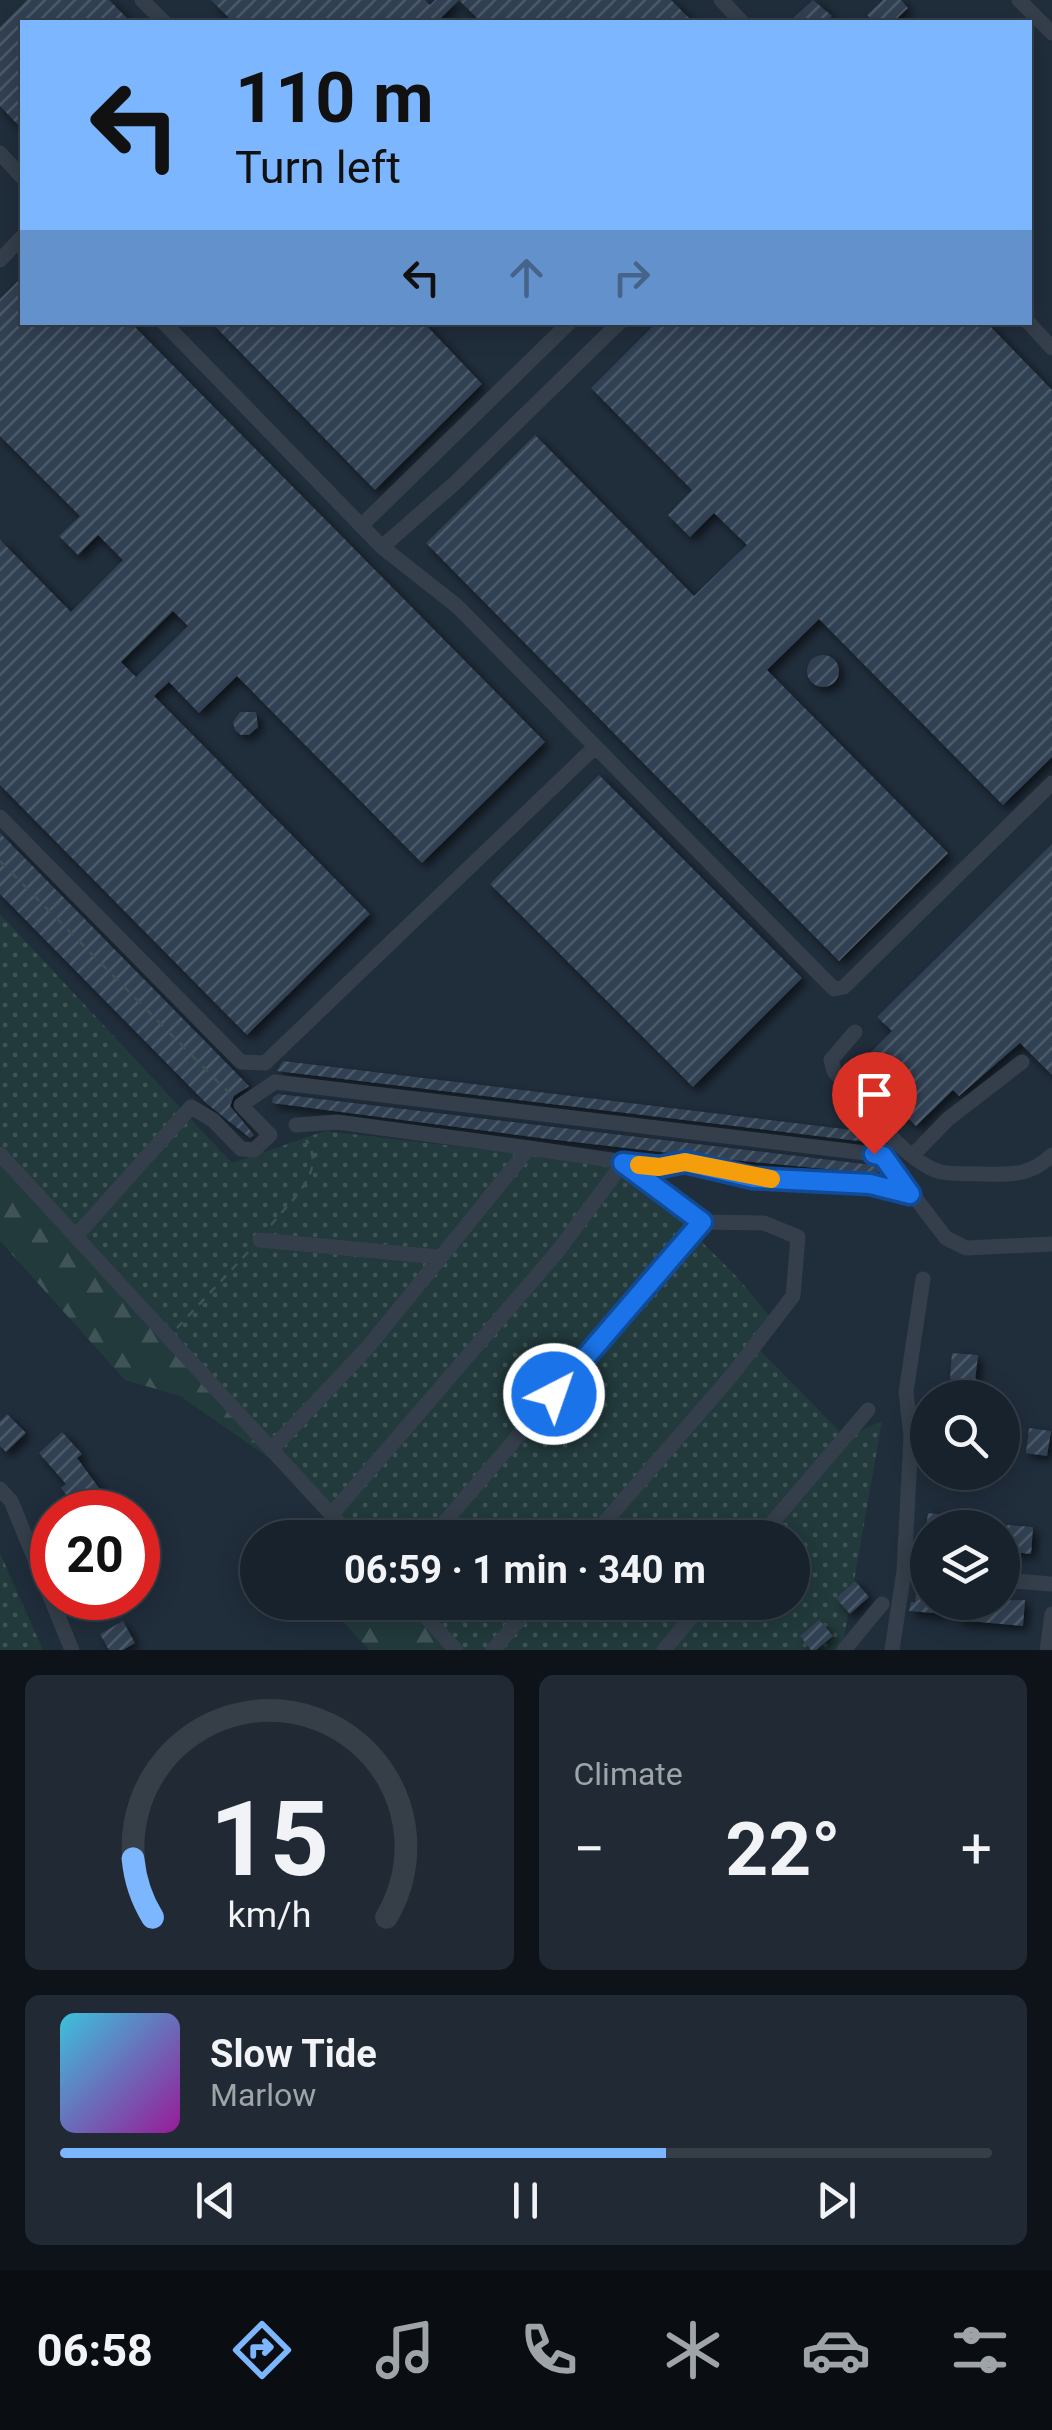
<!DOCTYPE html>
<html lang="en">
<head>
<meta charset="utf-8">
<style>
  :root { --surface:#18222c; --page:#212a34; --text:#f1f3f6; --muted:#9fa4a9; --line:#363f48; --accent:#7cb6ff }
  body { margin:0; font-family:Roboto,sans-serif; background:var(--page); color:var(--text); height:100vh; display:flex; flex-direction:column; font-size:38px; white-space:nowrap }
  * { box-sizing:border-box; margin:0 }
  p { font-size:32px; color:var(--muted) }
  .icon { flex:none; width:55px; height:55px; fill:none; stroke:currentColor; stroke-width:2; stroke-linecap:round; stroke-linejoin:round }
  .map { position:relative; height:1650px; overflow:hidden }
  .drawer { display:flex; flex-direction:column; gap:25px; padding:25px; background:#0d1318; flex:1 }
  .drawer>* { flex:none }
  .top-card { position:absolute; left:20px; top:20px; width:1012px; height:305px; border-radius:0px; box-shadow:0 5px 25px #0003,0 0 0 2px var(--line); background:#7cb6ff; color:#111; overflow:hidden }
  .fabs { position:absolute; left:910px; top:1380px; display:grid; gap:20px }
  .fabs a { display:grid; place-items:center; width:110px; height:110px; border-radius:50%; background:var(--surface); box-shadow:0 5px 25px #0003,0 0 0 2px var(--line); font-size:50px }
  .speed { position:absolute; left:30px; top:1490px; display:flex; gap:20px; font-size:50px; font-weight:700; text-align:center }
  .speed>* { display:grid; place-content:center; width:130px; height:130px; border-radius:50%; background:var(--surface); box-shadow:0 5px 25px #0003,0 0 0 2px var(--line); line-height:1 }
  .speed .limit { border:15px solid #d22; background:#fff; color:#111 }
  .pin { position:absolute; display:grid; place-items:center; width:85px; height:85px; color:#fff; margin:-102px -42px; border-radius:50% 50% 50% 0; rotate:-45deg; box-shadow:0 0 10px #0007 }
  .pin .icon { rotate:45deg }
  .me { position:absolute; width:110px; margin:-55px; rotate:41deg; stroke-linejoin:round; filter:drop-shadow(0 0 8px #0008) }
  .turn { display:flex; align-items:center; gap:35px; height:210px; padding:0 50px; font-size:45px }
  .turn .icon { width:130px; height:130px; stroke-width:2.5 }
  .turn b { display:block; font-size:70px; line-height:85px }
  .lanes { display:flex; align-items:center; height:95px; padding:0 50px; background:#0003; justify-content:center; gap:50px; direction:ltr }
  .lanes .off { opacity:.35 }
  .big { font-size:75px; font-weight:700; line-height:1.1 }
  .drawer .widget { flex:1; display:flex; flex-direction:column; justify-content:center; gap:15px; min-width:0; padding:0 35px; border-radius:15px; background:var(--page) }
  .drawer .dial { align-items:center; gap:0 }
  .dial svg { height:260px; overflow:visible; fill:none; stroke:var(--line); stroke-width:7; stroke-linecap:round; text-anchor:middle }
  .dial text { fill:var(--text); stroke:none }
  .song { display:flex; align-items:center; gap:30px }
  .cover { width:120px; height:120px; border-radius:15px; background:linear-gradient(135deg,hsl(190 70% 55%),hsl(300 70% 35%)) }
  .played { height:10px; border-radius:5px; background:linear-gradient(90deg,var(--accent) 65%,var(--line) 65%) }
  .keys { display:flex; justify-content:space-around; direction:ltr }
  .heat { display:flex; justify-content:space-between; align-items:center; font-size:55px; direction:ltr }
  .drawer .tiles { flex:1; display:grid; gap:25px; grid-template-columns:1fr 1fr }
  .widget:last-child { grid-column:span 2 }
  .trip { position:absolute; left:240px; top:1520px; width:570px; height:100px; border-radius:50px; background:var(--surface); box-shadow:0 5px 25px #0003,0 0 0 2px var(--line); font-weight:700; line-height:100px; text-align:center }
  .menu { display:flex; height:160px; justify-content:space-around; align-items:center; background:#0a0e12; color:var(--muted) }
  .menu .icon { width:70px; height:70px }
  .menu .selected { color:var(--accent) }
  .menu b { font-size:45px; color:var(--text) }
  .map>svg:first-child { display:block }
</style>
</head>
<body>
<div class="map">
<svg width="1052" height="1650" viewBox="0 0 1052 1650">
  <defs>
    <pattern id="forest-firs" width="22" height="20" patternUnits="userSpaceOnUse" patternTransform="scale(2.5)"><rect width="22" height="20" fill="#223a3c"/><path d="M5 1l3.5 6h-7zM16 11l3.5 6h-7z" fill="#405457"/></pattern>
    <pattern id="garden-dots" width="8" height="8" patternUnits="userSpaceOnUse" patternTransform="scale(2.5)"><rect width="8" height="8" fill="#223a3c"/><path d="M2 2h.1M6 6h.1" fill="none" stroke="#405457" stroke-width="1.8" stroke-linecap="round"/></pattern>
    <pattern id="building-hatch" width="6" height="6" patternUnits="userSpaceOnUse" patternTransform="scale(2.5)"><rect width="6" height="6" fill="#314152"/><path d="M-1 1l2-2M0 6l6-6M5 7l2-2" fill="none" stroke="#4c5a69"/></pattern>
    <filter id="shadow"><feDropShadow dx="4.5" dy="4.5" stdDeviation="5" flood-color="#0009"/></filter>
  </defs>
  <rect width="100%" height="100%" fill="#202d3b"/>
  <path fill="url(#forest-firs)" d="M 0,1154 L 305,1483 L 180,1396 L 125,1380 L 0,1241 Z
    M 326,1603 L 403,1603 L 419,1609 L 456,1650 L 369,1650 Z"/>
  <path fill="url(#garden-dots)" d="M 0,914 L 232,1163 L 325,1131 L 626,1166 L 736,1276 L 773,1320 L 757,1347 L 845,1437 L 882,1421 L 842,1650 L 456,1650 L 412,1603 L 792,1602 L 792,1538 L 353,1537 L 0,1154 Z
    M 0,1553 L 43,1650 L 0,1650 Z"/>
  <path fill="url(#building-hatch)" fill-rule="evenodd" filter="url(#shadow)" d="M 27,0 L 109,0 L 131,22 L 22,22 L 22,129 L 0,106 L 0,27 Z
    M 211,0 L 425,0 L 430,5 L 435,0 L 671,0 L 693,22 L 481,22 L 459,0 L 437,22 L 233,22 Z
    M 813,0 L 832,16 L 825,22 L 789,22 Z
    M 883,0 L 901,0 L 908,8 L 893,22 L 874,22 L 867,15 Z
    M 22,277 L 22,322 L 130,322 L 545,742 L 422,863 L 237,676 L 199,713 L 169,682 L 154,696 L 370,914 L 247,1035 L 0,785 L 0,540 L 71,612 L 123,560 L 98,535 L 78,555 L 59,536 L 80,516 L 0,436 L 0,299 ZM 173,611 L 188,626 L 136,677 L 121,662 Z
    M 211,322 L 423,322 L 482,384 L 375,490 Z
    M 657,322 L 986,322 L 1052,390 L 1052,757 L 1003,805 L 819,619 L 767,670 L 948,853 L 839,961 L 426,543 L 535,435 L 694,596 L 747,545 L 714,513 L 690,537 L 668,515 L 692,490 L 591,388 Z
    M807 671a16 16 0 1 1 32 0a16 16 0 1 1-32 0Z
    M 240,712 L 256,712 L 258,727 L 249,735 L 241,735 L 235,730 L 233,722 Z
    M 599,775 L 802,978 L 693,1087 L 490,884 Z
    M 0,833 L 249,1086 L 234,1096 L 230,1106 L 254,1135 L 250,1138 L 206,1103 L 0,894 Z
    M 1052,844 L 1052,1075 L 1020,1043 L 959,1096 L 953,1090 L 916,1126 L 857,1066 L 892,1031 L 877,1017 Z
    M 283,1061 L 868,1132 L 867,1142 L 277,1071 Z
    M 278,1094 L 872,1165 L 879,1169 L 878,1174 L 723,1159 L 687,1151 L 670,1153 L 548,1139 L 272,1103 L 273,1097 Z
    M 952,1353 L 978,1355 L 975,1381 L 950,1379 Z
    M 7,1414 L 26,1433 L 6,1452 L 0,1446 L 0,1421 Z
    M 1029,1428 L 1051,1431 L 1047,1456 L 1026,1453 Z
    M 62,1432 L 82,1454 L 77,1458 L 102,1492 L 77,1510 L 61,1488 L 66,1484 L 39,1453 Z
    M 928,1513 L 954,1516 L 952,1528 L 926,1528 Z
    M 1007,1525 L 1033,1527 L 1031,1554 L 1005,1551 Z
    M 855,1581 L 869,1597 L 850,1614 L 836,1598 Z
    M 917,1585 L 928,1586 L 928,1602 L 1025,1600 L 1023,1626 L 958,1620 L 958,1615 L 909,1611 L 911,1602 L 915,1602 Z
    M 819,1620 L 833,1636 L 816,1650 L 811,1650 L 800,1636 Z
    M 123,1621 L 135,1643 L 123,1650 L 109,1650 L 100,1634 Z"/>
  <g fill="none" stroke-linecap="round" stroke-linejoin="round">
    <path stroke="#3b5354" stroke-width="2.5" stroke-dasharray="8 8" stroke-linecap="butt" d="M 0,861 L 229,1093
      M 271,1225 C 291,1200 328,1171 306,1140
      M 177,1328 L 250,1250"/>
    <path stroke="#343f4b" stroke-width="15" d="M 142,0 L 164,22
      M 721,0 L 742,22
      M 1019,0 L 1052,33
      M 0,153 L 22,177
      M 0,260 L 22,237
      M 163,322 L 382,547 L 457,606 L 834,989 L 844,987 L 1052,783
      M 1028,322 L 1052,348
      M 361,526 L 570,322
      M 382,547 L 455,483 L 620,322
      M 0,817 L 241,1062 L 265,1063 L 595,747
      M 855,1032 L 831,1060 L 834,1071 C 859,1099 905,1163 941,1172 C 956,1175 973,1173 988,1174 C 1015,1175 1032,1174 1052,1155
      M 296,1125 L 337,1122 L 529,1148
      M 0,1154 L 353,1538
      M 912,1156 L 948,1119 L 1022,1062
      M 76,1236 L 191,1107 L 213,1120 L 241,1149 L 254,1150 L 270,1135 L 241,1105 L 275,1082 L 874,1154 L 883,1156 L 946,1238 L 966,1248 L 1052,1244
      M 260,1240 L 439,1257
      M 273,1448 L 369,1346 L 529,1148 L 659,1167 L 685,1162 L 753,1178 L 870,1184 L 910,1194
      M 0,1489 L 11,1501 L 72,1650
      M 332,1514 L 558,1251 L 623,1163 L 701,1222
      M 431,1538 L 701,1222 L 764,1223 L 798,1237 L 793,1296 L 732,1375 L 591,1538
      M 759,1538 L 868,1410
      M 904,1571 L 928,1573
      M 1002,1580 L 1052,1584
      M 412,1602 L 456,1650
      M 493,1650 L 534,1602
      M 664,1650 L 704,1602
      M 844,1650 L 882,1604
      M 892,1650 L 904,1571 L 911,1436 L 906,1392 L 923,1279
      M 1047,1650 L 1052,1614"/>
  </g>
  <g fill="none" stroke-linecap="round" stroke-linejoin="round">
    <g stroke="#114b97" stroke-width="25">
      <path id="route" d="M 554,1394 L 702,1222 L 623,1163 L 659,1167 L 685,1162 L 753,1178 L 870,1184 L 910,1194 L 883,1156 L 874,1154"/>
    </g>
    <use href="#route" stroke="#1a73e8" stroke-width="18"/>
    <path stroke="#f59e0b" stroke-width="18" d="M 639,1165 L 659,1167 L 685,1162 L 771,1179"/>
  </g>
</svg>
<div class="fabs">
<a><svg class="icon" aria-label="search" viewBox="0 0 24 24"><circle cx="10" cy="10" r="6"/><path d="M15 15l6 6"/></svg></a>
<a><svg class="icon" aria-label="layers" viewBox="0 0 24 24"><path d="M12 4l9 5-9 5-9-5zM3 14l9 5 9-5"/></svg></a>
</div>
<div class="speed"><div class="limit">20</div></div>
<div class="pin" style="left:874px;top:1154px;background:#d93025"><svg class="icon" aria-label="arrive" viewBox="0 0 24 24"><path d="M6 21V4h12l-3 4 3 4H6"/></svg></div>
<svg class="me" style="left:554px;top:1394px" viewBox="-20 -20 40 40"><circle r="17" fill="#1a73e8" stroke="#fff" stroke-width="3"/><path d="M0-11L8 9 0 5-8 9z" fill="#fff"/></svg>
<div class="trip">06:59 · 1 min · 340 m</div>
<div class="top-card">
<div class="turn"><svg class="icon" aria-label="left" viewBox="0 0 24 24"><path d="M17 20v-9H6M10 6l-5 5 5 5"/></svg><div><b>110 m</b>Turn left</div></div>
<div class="lanes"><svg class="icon" aria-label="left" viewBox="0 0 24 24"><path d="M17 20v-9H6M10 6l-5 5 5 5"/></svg><svg class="icon off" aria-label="ahead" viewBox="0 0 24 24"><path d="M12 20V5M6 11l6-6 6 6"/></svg><svg class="icon off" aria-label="right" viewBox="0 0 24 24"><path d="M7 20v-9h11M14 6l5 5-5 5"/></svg></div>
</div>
</div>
<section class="drawer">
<div class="tiles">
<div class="widget dial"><svg viewBox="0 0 100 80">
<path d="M14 69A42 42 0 1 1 86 69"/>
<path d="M14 69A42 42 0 0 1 8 51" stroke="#7cb6ff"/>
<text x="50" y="56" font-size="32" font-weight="700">15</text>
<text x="50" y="72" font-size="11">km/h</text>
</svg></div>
<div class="widget"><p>Climate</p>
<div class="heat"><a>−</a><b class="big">22°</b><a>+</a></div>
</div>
<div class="widget">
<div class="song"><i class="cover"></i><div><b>Slow Tide</b><p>Marlow</p></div></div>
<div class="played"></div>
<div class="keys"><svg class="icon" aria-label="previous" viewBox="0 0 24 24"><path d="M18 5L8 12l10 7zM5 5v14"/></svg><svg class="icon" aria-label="pause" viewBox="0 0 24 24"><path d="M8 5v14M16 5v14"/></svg><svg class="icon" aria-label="next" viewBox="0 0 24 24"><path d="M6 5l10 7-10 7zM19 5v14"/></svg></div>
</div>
</div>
</section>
<nav class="menu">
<b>06:58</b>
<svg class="icon selected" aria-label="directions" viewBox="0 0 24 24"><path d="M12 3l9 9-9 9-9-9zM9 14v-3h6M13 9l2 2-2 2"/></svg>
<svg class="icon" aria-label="music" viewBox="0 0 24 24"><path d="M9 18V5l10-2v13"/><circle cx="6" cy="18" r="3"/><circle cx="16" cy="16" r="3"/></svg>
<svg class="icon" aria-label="phone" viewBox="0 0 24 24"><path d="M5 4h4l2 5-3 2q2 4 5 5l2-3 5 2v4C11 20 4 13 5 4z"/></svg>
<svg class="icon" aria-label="climate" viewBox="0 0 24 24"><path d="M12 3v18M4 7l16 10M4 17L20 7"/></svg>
<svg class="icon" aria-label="car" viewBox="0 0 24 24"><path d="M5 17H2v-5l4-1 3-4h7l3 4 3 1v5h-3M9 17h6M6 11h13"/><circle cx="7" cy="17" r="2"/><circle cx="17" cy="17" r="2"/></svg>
<svg class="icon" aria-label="filters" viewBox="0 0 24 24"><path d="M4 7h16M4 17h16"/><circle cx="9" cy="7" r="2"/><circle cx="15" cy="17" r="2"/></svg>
</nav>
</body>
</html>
